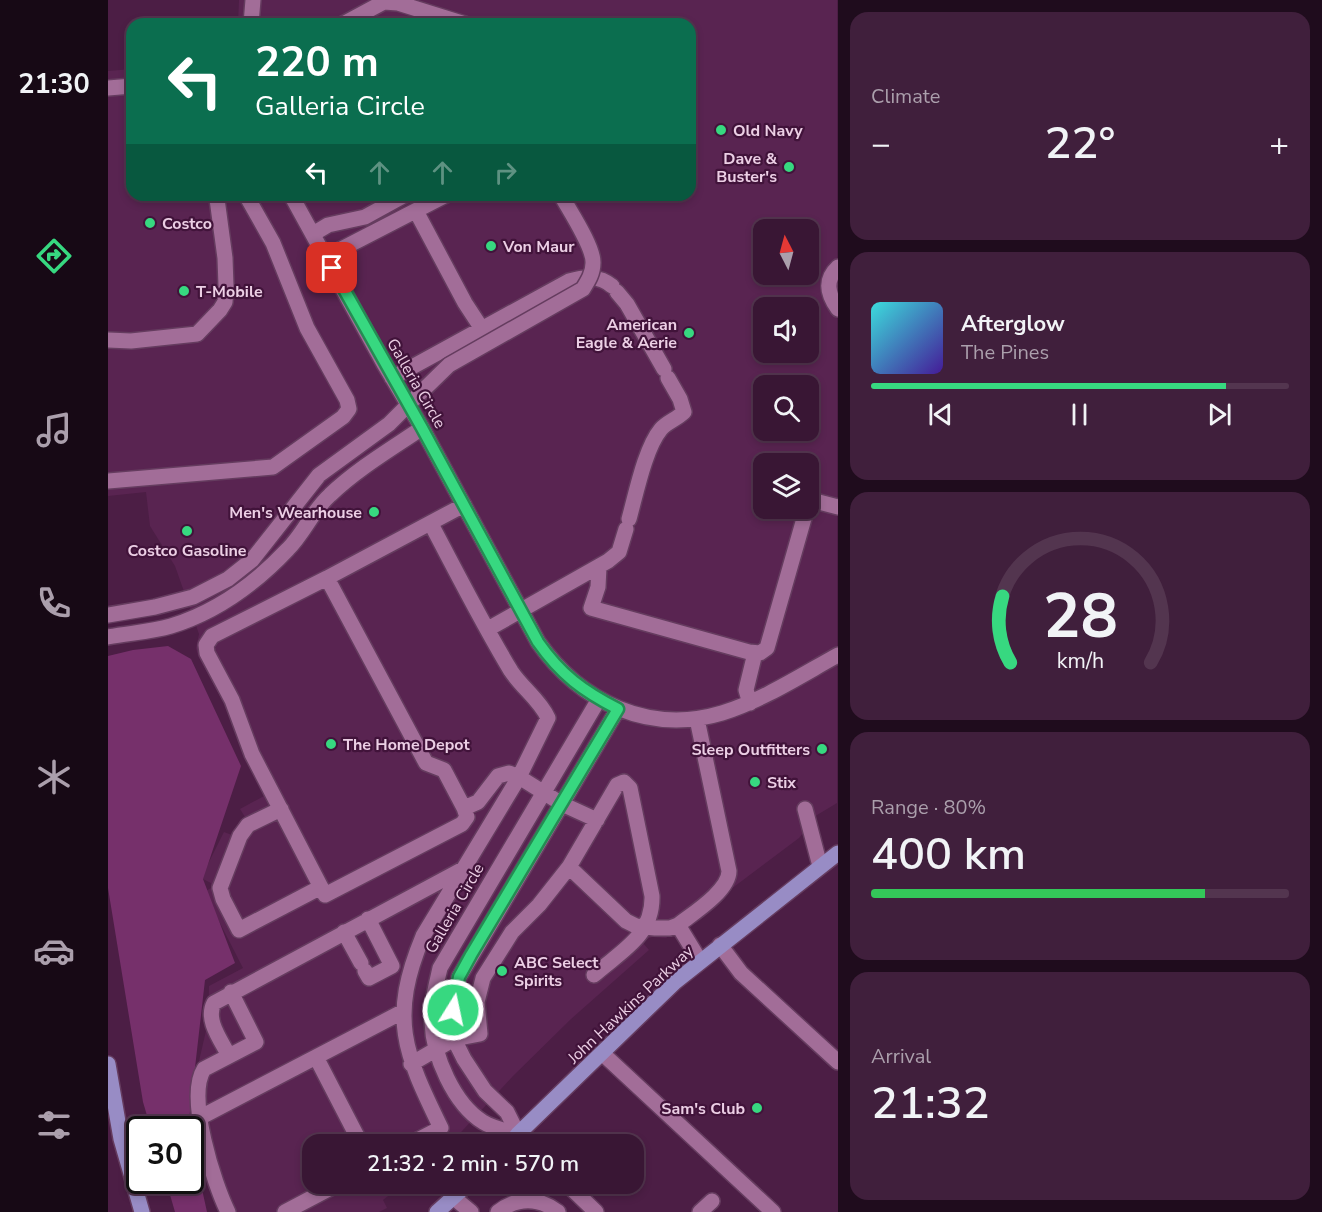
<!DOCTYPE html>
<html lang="en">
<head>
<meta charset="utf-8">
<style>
  :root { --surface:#391634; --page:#401f3c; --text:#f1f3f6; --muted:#ab9fac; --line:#53354f; --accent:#37d880 }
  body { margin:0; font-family:"Nunito Sans",sans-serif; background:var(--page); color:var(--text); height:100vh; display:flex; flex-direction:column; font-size:22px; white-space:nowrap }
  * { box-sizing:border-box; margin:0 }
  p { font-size:20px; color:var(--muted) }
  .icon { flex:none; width:33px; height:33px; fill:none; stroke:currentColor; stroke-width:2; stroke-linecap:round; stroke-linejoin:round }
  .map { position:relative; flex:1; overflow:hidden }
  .side { display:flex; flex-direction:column; gap:12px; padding:12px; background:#1f0c1d; width:484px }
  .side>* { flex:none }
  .banner { position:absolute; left:18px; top:18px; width:570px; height:183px; border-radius:18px; box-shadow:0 3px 9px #0003,0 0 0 2px var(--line); background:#0b6e4f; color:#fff; overflow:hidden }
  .needle { width:39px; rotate:354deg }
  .tools { position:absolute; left:645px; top:219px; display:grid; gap:12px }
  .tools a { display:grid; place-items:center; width:66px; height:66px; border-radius:12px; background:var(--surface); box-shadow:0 3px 9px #0003,0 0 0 2px var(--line); font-size:30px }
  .speed { position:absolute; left:18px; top:1116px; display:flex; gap:12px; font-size:30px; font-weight:700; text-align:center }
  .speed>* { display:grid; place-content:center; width:78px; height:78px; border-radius:50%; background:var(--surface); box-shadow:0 3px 9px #0003,0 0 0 2px var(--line); line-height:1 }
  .speed .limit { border:3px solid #111; border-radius:9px; background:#fff; color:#111 }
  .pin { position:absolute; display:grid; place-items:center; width:51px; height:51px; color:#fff; margin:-26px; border-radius:12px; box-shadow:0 3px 9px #0006 }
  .me { position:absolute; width:66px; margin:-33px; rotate:10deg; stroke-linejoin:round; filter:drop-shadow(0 0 4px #0008) }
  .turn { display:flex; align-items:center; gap:21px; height:126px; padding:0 30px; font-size:27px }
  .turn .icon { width:78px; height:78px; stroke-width:2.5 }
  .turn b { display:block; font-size:42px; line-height:51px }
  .lanes { display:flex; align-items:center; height:57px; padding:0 30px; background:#0003; justify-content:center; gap:30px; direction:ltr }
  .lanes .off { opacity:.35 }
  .big { font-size:45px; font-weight:600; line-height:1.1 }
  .side .tile { flex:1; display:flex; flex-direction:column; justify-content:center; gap:9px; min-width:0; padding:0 21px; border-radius:18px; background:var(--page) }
  .side .dial { align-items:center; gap:0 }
  .dial svg { height:156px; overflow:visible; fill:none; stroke:var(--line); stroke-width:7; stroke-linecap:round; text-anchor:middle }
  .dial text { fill:var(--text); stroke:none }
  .song { display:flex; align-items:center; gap:18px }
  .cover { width:72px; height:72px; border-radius:9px; background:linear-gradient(135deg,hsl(180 70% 55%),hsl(260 70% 35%)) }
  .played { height:6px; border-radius:3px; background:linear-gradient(90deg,var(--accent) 85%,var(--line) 85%) }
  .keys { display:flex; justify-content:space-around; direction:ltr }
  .heat { display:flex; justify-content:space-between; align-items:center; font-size:33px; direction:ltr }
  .charge { height:9px; border-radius:4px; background:linear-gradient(90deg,#34c759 80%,var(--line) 0) }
  .trip { position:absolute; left:194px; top:1134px; width:342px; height:60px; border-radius:18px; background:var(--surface); box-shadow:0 3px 9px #0003,0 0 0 2px var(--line); font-weight:600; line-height:60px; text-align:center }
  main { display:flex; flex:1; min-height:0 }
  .tabs { display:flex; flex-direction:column; width:108px; justify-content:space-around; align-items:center; background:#170915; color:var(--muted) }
  .tabs .icon { width:42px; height:42px }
  .tabs .active { color:var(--accent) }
  .tabs b { font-size:27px; color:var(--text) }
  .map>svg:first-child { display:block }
</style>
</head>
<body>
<main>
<nav class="tabs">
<b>21:30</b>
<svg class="icon active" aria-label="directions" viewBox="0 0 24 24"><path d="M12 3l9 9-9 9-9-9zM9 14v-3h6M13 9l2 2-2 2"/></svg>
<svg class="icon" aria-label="music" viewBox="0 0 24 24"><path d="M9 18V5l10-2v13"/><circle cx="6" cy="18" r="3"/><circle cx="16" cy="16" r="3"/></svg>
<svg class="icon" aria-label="phone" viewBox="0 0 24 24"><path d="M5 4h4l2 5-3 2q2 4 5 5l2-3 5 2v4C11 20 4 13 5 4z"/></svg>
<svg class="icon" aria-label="climate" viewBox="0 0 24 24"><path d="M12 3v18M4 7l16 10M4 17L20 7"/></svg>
<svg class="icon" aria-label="car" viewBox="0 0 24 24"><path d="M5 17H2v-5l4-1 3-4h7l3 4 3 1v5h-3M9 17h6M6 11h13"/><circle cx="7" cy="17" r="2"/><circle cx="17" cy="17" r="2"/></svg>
<svg class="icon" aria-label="filters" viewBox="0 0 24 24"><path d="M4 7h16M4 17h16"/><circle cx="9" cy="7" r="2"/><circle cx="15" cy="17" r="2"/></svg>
</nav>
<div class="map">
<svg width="730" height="1212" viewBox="0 0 730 1212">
  <rect width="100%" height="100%" fill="#4c1e45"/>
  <path fill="#592451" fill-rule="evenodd" d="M 131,0 L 729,0 L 729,803 L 709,815 L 691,838 L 558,938 L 544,937 L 536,940 L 535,943 L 541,950 L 463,1019 L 405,1076 L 342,1144 L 204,1144 L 204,1184 L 295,1184 L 275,1200 L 279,1208 L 271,1212 L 111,1212 L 100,1187 L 93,1163 L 85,1127 L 85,1113 L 88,1074 L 100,1022 L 101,986 L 135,968 L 96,892 L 103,888 L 103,883 L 93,878 L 116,832 L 124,835 L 132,820 L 137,817 L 132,809 L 156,796 L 135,755 L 119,709 L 90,656 L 88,648 L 91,634 L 67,566 L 42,526 L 38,492 L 0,496 L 0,71 L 24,69 L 24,195 L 582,195 L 582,24 L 130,24 ZM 656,230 L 700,230 L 700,274 L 656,274 ZM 656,308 L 700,308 L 700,352 L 656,352 ZM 656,386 L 700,386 L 700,430 L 656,430 ZM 656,464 L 700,464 L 700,508 L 656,508 Z"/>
  <path fill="#76306b" d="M 60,646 L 83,659 L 133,766 L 95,879 L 127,963 L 97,980 L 80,1129 L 43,1129 L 35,1102 L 0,888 L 0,656 L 25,650 Z
    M 83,1139 L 99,1212 L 67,1212 L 58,1181 L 82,1180 Z"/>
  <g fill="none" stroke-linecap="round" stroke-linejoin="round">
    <g stroke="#653c5f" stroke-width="18">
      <path id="minor" d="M 143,24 L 145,0
        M 235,24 L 276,2 L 290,3 L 357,24
        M 0,88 L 24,86
        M 183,195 L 276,364 L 314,428 L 430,642 C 472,702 541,735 614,713 C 655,700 692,676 730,655
        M 308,211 L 357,303 L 374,329
        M 205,234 L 220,225 L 257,217 L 297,195
        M 218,257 L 338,195
        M 730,267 C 716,280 720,295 730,309
        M 509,292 L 519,304 L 556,369
        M 0,340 L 23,341 L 89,334 L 112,310 L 117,302 L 118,286 L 117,258 L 109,199 L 110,195
        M 284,378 L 461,281 C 476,277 491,275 504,286
        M 0,481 L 165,467 L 235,417 L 241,409 L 239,400 L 199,328 L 165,243 L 138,195
        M 700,503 L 707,501 L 730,507
        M 356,505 L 219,578 L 318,763 L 336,770 L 356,808 L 370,802 L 390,776 L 401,773 L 411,777 L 454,804 L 489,820
        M 521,519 C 528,494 537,448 553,429 C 559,422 569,419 576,412 L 572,399 L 560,378
        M 491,567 L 490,587 L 483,608 L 641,652 L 652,653 L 659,648 L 699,508
        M 219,578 L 104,636 L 98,645 L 99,653 L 124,700 L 144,754 L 217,895 L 354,824 L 359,817 L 356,808
        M 0,615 L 47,607 L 85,597 L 120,579 L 144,560 L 211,475 L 281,424 L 300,405
        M 380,629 L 500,561 L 511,552 L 518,529
        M 0,637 C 21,633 43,632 63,626 C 109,612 147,584 180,549 C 196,533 205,510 222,495 C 249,469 283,449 314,428
        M 642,703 L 638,690 L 647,653
        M 173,809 L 140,825 L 132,836 L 112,888 L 115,899 L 131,930 L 213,887
        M 697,809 L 712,866
        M 461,867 L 518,921 L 528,926 L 547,928 L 562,928 L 570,925 C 584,914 621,891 621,871 L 589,719
        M 570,925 L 592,961
        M 236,932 L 253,963
        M 612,945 L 633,973 L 730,1062
        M 257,971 L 261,978 L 284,966 L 260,919
        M 494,1053 L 665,1212
        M 121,1056 C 113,1040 97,1020 106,1003 L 355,869
        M 208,1057 L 253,1144
        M 303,1064 L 346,1039 L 372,1034 L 369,1002 L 375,978 L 404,932 L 431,905 L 461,867 L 509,785 L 516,782 L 522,788 L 544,896 C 545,936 513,951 486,975
        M 93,1117 L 296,1011
        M 410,1134 C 399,1131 384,1128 375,1122 C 346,1104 325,1056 324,1022 C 323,1003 328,986 332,968 L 491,699
        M 302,1144 L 333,1128 C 296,1052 281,1018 315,936 L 411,777 L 440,718 C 432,700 414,688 403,671 C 374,623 349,573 323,524
        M 420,1144 L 410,1134 L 399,1112 L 377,1091 L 356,1059 L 346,1039 L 345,1010 L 351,977 L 510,709
        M 459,1184 L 488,1212
        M 345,1197 L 363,1212
        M 120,1212 C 106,1184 78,1097 96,1069 L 148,1042 L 123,992
        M 177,1212 L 230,1184
        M 390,1212 C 409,1197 431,1197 450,1212
        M 592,1212 L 604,1201"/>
    </g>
    <g stroke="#653c5f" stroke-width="18">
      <path id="major" d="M 0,1064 L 13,1139 L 34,1212
        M 402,1144 L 410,1134 L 567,982 L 730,853
        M 329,1212 L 360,1184"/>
    </g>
    <use href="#minor" stroke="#a26d98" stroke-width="15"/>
    <use href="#major" stroke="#988cc5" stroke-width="15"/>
    <g stroke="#653c5f" stroke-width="18" stroke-linecap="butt">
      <path id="minor-bridge" d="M 300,405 L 341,365 L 475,289 C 480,281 485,273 485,263 C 486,247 461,210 453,195"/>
    </g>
    <use href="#minor-bridge" stroke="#a26d98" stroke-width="15"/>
  </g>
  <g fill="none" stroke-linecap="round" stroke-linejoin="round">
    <g stroke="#248c53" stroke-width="15">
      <path id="route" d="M 224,268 L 314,428 L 430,642 C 453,675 475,691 510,709 L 363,955 L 351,977 L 345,1010"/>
    </g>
    <use href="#route" stroke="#37d880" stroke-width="10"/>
  </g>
  <g fill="#37d880" stroke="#41133a" stroke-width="2">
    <circle cx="613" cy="130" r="6"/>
    <circle cx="681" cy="167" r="6"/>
    <circle cx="42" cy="223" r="6"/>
    <circle cx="383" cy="246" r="6"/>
    <circle cx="76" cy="291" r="6"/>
    <circle cx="581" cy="333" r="6"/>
    <circle cx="266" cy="512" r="6"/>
    <circle cx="79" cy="531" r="6"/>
    <circle cx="223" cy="744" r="6"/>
    <circle cx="714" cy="749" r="6"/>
    <circle cx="647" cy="782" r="6"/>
    <circle cx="394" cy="971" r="6"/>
    <circle cx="649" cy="1108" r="6"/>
  </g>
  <g text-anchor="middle" stroke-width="4.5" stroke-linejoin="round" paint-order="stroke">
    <g font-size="16" font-weight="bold" fill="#eccfe5" stroke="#41133a" text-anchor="start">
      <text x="625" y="136">Old Navy</text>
      <text x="669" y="164" text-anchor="end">Dave &amp;<tspan x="669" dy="18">Buster's</tspan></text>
      <text x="54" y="229">Costco</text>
      <text x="395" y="252">Von Maur</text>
      <text x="88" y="297">T-Mobile</text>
      <text x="569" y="330" text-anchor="end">American<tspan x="569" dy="18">Eagle &amp; Aerie</tspan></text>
      <text x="254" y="518" text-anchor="end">Men's Wearhouse</text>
      <text x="79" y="556" text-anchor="middle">Costco Gasoline</text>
      <text x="235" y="750">The Home Depot</text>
      <text x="702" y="755" text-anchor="end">Sleep Outfitters</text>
      <text x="659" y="788">Stix</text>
      <text x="406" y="968">ABC Select<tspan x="406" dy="18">Spirits</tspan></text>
      <text x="637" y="1114" text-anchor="end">Sam's Club</text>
    </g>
    <g font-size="16" fill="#eccfe5" stroke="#41133a">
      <text transform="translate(309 383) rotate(60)" y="6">Galleria Circle</text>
      <text transform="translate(346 908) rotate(-60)" y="6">Galleria Circle</text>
      <text transform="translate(522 1004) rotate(-43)" y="6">John Hawkins Parkway</text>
    </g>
  </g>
</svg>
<div class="tools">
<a><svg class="needle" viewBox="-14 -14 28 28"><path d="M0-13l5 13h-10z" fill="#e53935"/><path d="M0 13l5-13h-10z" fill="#ab9fac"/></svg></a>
<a><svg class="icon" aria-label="sound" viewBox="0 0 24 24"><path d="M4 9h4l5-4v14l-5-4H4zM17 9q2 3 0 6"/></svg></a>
<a><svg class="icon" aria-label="search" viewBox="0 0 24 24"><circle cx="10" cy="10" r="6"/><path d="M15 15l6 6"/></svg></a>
<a><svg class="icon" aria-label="layers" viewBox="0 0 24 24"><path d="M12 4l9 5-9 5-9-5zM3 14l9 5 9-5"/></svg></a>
</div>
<div class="speed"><div class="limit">30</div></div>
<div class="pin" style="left:224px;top:268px;background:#d93025"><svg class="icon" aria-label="arrive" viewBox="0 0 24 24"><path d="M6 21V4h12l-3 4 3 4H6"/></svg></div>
<svg class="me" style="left:345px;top:1010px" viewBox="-20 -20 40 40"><circle r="17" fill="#37d880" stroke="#fff" stroke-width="3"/><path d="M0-11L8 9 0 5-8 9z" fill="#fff"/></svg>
<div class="trip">21:32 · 2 min · 570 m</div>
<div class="banner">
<div class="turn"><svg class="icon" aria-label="left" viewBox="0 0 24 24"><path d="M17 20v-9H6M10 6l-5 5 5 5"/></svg><div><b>220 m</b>Galleria Circle</div></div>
<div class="lanes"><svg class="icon" aria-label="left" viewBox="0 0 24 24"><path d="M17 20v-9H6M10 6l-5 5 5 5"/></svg><svg class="icon off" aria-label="ahead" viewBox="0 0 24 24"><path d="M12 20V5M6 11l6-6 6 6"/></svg><svg class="icon off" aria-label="ahead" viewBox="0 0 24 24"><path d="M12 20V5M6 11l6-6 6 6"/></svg><svg class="icon off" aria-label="right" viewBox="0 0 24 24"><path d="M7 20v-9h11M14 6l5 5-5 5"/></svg></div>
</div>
</div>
<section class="side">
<div class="tile"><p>Climate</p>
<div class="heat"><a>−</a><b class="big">22°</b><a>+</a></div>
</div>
<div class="tile">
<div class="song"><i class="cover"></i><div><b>Afterglow</b><p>The Pines</p></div></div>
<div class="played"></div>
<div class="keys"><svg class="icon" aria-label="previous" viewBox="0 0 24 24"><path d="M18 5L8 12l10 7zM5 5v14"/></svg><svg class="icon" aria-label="pause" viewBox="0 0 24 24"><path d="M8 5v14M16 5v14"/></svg><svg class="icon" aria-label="next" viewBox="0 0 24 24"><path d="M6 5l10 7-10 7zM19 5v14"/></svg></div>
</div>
<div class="tile dial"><svg viewBox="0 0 100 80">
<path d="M14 69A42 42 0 1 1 86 69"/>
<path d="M14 69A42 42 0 0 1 10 35" stroke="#37d880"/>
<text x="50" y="56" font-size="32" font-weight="700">28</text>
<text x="50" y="72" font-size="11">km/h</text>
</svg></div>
<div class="tile"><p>Range · 80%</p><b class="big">400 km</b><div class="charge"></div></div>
<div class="tile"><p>Arrival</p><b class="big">21:32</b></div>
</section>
</main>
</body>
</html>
